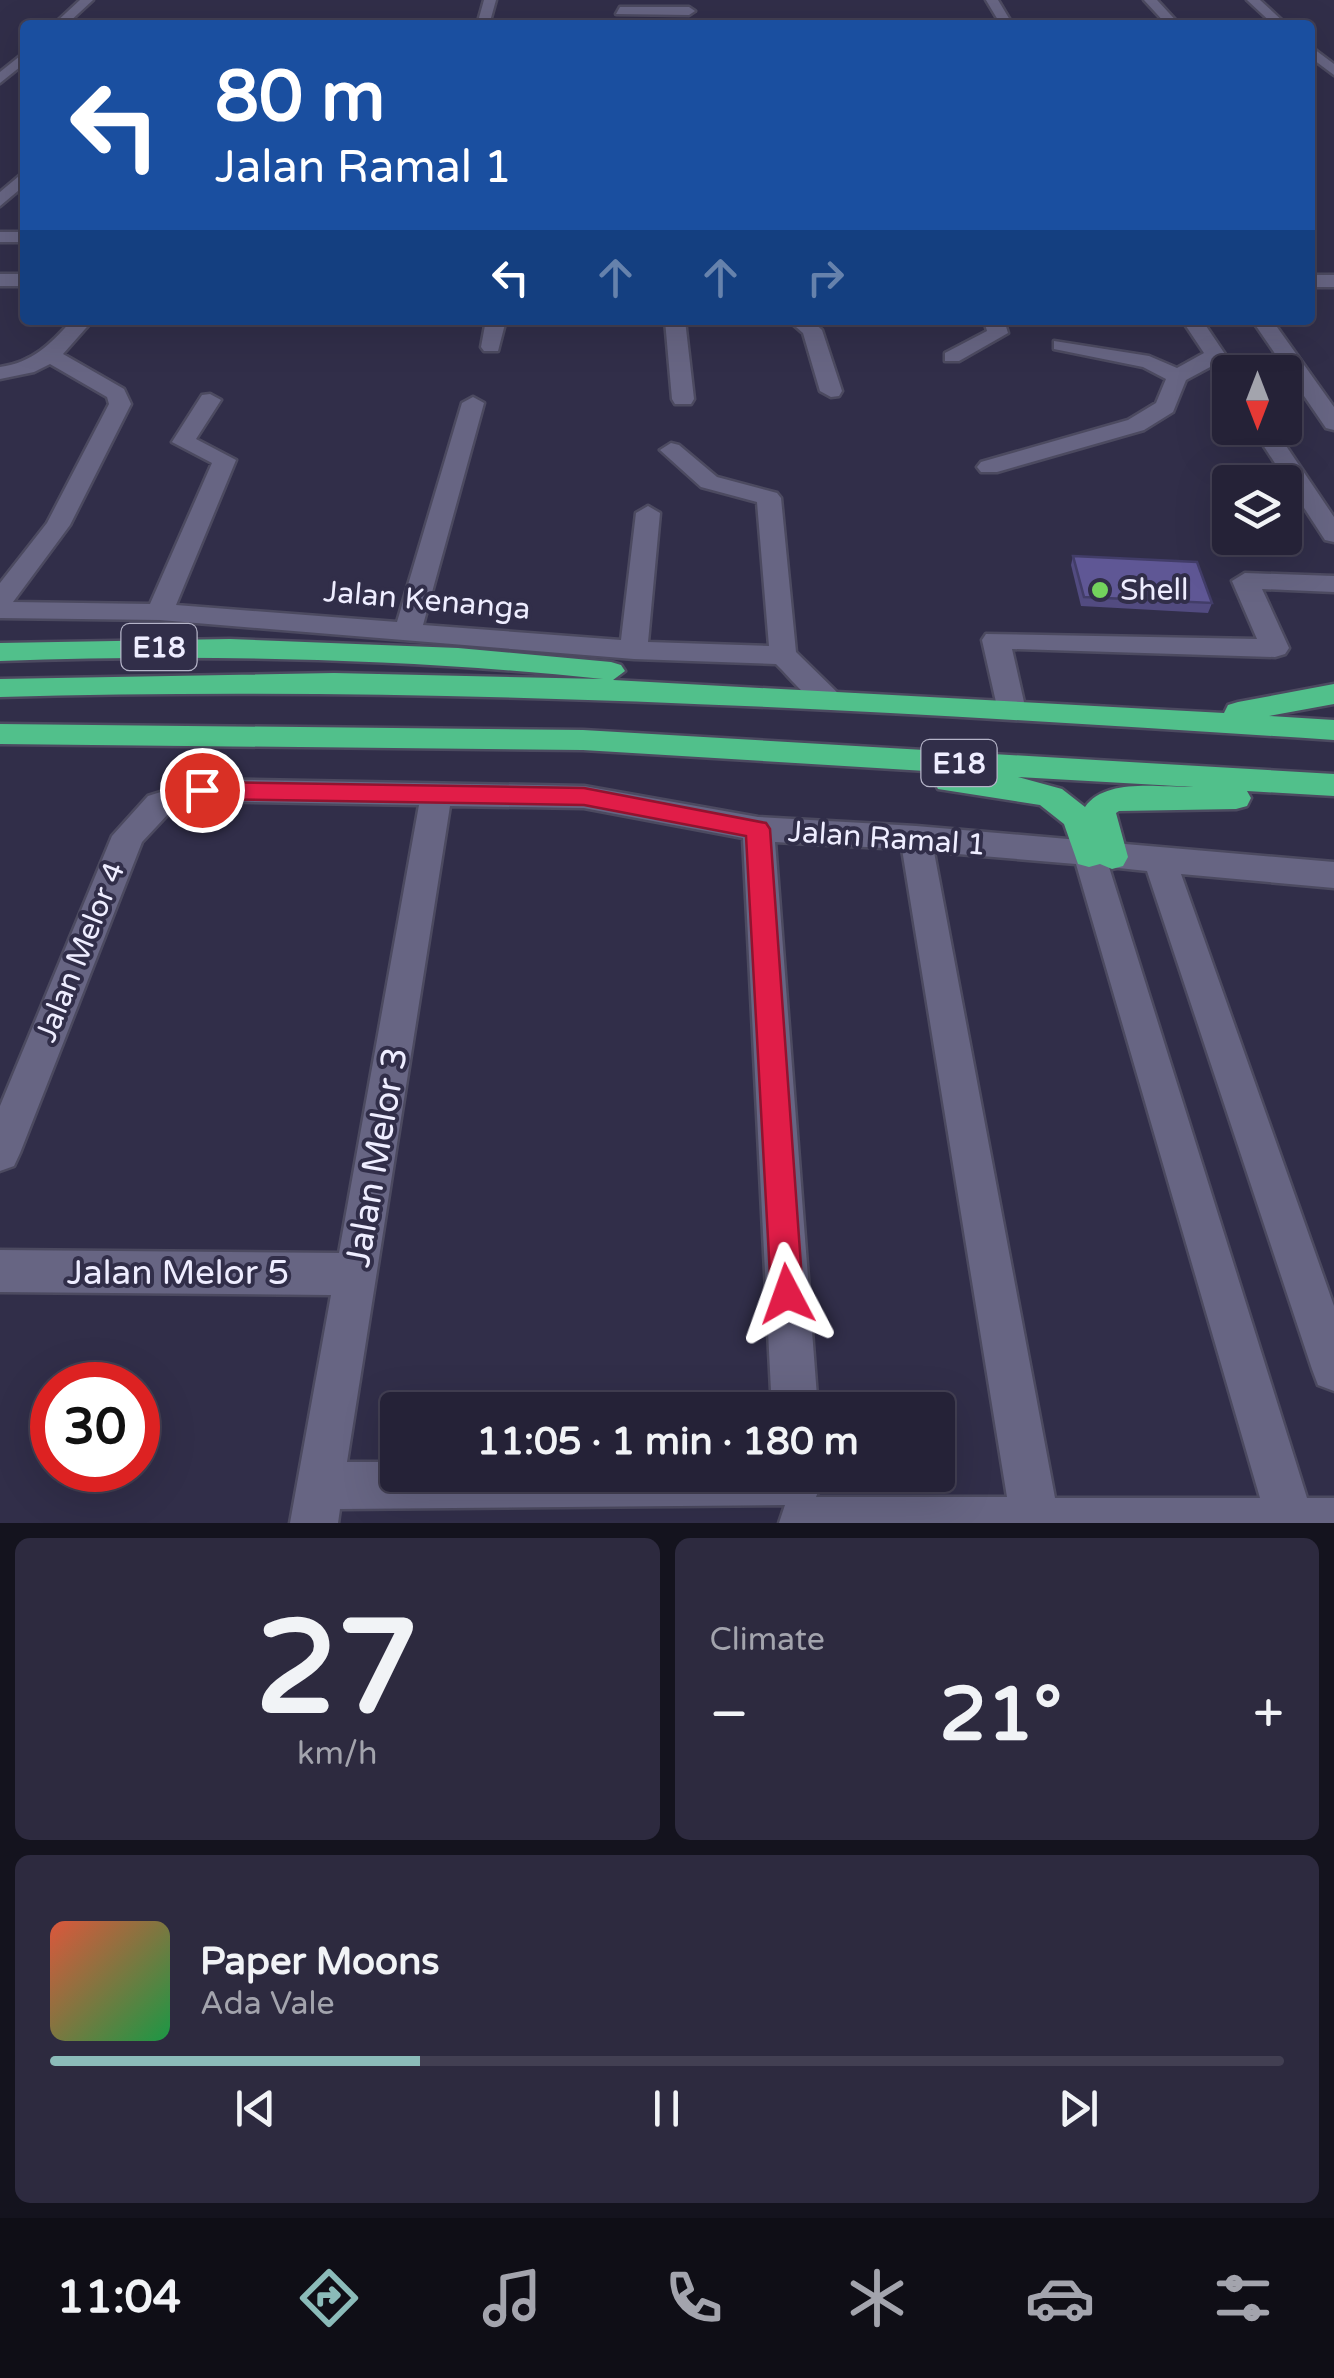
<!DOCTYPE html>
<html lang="en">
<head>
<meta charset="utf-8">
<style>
  :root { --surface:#252237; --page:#2d2a3f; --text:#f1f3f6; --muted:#a3a4ad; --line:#423f52; --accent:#8bbbb9 }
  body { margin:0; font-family:"Varela Round",sans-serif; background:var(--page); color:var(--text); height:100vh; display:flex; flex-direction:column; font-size:38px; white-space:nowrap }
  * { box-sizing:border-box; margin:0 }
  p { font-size:32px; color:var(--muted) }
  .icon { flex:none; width:55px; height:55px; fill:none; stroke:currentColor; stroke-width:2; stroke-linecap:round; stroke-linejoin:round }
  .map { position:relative; height:1523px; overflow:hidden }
  .sheet { display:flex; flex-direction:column; gap:15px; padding:15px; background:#14131e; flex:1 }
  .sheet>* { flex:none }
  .top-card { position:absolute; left:20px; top:20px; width:1295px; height:305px; border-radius:10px; box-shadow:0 10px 40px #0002,0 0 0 2px var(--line); background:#1a4fa0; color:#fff; overflow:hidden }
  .needle { width:65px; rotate:180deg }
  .buttons { position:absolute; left:1212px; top:355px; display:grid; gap:20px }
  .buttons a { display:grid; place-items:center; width:90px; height:90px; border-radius:10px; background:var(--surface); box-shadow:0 10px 40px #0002,0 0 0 2px var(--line); font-size:50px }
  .speed { position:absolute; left:30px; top:1362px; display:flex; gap:20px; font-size:50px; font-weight:700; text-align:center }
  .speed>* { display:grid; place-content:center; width:130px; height:130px; border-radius:50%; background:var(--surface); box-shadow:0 10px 40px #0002,0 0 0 2px var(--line); line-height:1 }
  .speed .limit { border:15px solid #d22; background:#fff; color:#111 }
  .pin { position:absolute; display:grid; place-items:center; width:85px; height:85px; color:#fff; margin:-42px; border:5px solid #fff; border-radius:50%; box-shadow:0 2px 10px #0007 }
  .me { position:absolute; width:110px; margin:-55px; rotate:356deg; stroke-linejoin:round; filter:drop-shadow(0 0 8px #0008) }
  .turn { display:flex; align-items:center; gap:35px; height:210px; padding:0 30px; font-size:45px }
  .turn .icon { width:130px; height:130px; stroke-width:2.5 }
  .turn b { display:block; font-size:70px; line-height:85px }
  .lanes { display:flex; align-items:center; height:95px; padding:0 30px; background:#0003; justify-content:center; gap:50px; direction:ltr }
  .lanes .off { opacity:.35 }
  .big { font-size:75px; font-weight:700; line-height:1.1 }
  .sheet .tile { flex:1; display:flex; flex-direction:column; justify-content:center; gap:15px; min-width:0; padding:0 35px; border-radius:15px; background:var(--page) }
  .sheet .dial { align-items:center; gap:0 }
  .dial b { font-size:130px; line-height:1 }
  .song { display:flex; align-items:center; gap:30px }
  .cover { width:120px; height:120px; border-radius:15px; background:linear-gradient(135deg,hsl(10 70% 55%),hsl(140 70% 35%)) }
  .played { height:10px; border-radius:5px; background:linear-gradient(90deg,var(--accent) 30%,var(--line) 30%) }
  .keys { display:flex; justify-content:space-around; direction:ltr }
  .heat { display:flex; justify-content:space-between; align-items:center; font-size:55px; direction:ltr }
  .sheet .tiles { flex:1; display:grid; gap:15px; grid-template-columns:1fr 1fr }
  .tile:last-child { grid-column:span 2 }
  .trip { position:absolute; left:380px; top:1392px; width:575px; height:100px; border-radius:10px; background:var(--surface); box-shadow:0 10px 40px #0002,0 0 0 2px var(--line); font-weight:700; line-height:100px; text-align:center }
  .tab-bar { display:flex; height:160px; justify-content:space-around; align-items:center; background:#0f0e16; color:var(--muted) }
  .tab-bar .icon { width:70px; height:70px }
  .tab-bar .current { color:var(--accent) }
  .tab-bar b { font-size:45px; color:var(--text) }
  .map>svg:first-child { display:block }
</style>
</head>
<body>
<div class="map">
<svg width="1334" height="1523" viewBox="0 0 1334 1523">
  <rect width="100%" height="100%" fill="#312e49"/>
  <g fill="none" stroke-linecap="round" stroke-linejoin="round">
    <g stroke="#4c4a60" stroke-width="5">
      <path id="minor" d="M 80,0 L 93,0 L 66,25 L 53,25 Z
        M 484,0 L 496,0 L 489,25 L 477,25 Z
        M 986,0 L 998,0 L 1013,25 L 1001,25 Z
        M 1144,0 L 1157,0 L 1180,25 L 1167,25 Z
        M 1247,0 L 1260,0 L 1287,25 L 1274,25 Z
        M 620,7 L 689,7 L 695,11 L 689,15 L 616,14 Z
        M 1310,46 L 1334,64 L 1334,75 L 1310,57 Z
        M 25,52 L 25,63 L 0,83 L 0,72 Z
        M 25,171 L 25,185 L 0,206 L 0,192 Z
        M 0,232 L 25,232 L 25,242 L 0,242 Z
        M 0,274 L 25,274 L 25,286 L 0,286 Z
        M 1310,275 L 1334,275 L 1334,287 L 1310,287 Z
        M 72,320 L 93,320 L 63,354 L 124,389 L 131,404 L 70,525 L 13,602 L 150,604 L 212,463 L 172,442 L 202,395 L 210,394 L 221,400 L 196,439 L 236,460 L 176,605 L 397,622 L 462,403 L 473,397 L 484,403 L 423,625 L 621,640 L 636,513 L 648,506 L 660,513 L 648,642 L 769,646 L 757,502 L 701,487 L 660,450 L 671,443 L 679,445 L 717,477 L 777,493 L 781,498 L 796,652 L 845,700 L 841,707 C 816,714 793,680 776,664 L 634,659 L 160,620 L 0,618 L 0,583 L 47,523 L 109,404 L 107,397 L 50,364 L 34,372 L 0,379 L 0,367 C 32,363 52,343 72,320 Z
        M 486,320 L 506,320 L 498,351 L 484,351 L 481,347 Z
        M 665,320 L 685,320 L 694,399 L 691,404 L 675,404 L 672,399 Z
        M 788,320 L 811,320 L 822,330 L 842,391 L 839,396 L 831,397 L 820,391 L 803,333 Z
        M 984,320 L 1004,320 L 1008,333 L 959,361 L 945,361 L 945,353 L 987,331 Z
        M 1182,320 L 1202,320 L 1237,372 L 1230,372 L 1230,384 L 1223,382 L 1212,366 L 1186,380 L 1173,412 L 1144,430 L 997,472 L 981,472 L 977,467 L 981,462 L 1128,420 L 1156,403 L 1166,379 L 1143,367 L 1054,349 L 1054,341 L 1149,356 L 1177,368 L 1204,353 Z
        M 1252,320 L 1272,320 L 1334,407 L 1334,430 L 1326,428 Z
        M 1252,428 L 1274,428 L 1334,517 L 1334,542 L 1325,540 Z
        M 1245,573 L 1334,576 L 1334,592 L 1262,589 L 1289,648 L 1285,654 L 1275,657 L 1012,649 L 1026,711 L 1022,718 L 1002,718 L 998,711 L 982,640 L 986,634 L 1257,639 L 1232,581 Z
        M 202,779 L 584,786 L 758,817 L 916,826 L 1334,862 L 1334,888 L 1181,874 L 1334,1306 L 1334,1391 L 1318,1385 L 1312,1369 L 1147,871 L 1109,867 L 1307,1498 L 1334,1498 L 1334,1523 L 779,1523 L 785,1505 L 340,1509 L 338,1523 L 290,1523 L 331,1295 L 0,1292 L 0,1250 L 339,1253 L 419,805 L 203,801 L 170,812 L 142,842 L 20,1153 L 14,1166 L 0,1171 L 0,1106 L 112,836 L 148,796 ZM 450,806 L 584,808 L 743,838 L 772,1410 L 818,1410 L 775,842 L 902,849 L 1007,1497 L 816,1497 L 822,1481 L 820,1475 L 398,1475 L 398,1462 L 347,1462 ZM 934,852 L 1076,864 L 1260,1498 L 1055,1498 Z"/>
    </g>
    <g stroke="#4c4a60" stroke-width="5">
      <path id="highway" d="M 230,639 L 458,648 L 611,662 L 621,665 L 625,671 L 613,680 L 1224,713 L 1228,705 L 1238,702 L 1334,684 L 1334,704 L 1269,716 L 1334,720 L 1334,740 C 889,711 446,684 0,697 L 0,679 L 334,673 L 603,679 C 402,658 202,654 0,661 L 0,643 Z
        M 0,724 L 583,730 L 1334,774 L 1334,796 L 1247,791 L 1251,798 L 1247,806 L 1236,809 L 1119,811 L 1116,813 L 1128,857 L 1123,866 L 1112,869 L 1100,864 L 1089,867 L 1078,864 L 1064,824 L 1040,805 L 938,789 L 934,781 L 942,772 L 583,750 L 0,744 ZM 1018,777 L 1194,787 C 1162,788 1106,777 1085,807 L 1062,789 Z"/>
    </g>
    <use href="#minor" fill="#676583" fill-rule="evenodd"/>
    <use href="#highway" fill="#51c08b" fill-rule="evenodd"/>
  </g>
  <path fill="#524b80" d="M 1073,556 L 1212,603 L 1208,613 L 1081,606 L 1071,565 Z"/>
  <path fill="#5f5795" stroke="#423d68" stroke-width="2.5" d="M 1073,556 L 1197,562 L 1212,603 L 1084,597 Z"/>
  <path fill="#e11d48" stroke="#92132f" stroke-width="2.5" d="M 202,782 L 584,788 L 766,823 L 770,829 L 803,1294 L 799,1305 L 787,1310 L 776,1305 L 771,1294 L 746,836 L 584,805 L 202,799 L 191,790 Z"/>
  <circle fill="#73d25d" stroke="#312e49" stroke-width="4" cx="1100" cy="590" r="10"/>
  <g text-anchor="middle" stroke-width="8" stroke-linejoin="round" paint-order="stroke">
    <g fill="#312e49" stroke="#b5b4c8" stroke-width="2.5">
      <rect x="121.5" y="624" width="75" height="46" rx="8"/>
      <rect x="921.5" y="740" width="75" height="46" rx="8"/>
    </g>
    <g font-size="28" font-weight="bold" fill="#eeedff">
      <text x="159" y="657">E18</text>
      <text x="959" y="773">E18</text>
    </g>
    <g font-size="30" fill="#eeedff" stroke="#312e49" text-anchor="start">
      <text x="1120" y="600">Shell</text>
    </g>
    <g font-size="30" fill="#eeedff" stroke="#312e49">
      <text transform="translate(427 600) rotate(5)" y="10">Jalan Kenanga</text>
      <text transform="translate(887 838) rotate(4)" y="10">Jalan Ramal 1</text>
      <text transform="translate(80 952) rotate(-68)" y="10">Jalan Melor 4</text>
    </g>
    <g font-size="35" fill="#eeedff" stroke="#312e49">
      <text transform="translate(376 1157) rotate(-80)" y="12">Jalan Melor 3</text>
      <text x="178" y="1284">Jalan Melor 5</text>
    </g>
  </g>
</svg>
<div class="buttons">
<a><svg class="needle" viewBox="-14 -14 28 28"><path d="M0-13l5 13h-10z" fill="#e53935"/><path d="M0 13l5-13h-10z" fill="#a3a4ad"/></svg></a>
<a><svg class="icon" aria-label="layers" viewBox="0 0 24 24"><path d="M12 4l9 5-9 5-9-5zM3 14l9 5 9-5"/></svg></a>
</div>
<div class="speed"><div class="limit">30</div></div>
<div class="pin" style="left:202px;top:790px;background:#d93025"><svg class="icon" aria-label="arrive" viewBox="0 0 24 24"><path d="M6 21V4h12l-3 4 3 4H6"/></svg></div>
<svg class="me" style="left:787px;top:1294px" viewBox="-20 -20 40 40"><path d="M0-17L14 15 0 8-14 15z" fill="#e11d48" stroke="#fff" stroke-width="4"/></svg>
<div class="trip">11:05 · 1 min · 180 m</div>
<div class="top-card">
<div class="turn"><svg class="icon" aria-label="left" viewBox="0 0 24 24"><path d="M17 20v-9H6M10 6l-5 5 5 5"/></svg><div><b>80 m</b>Jalan Ramal 1</div></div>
<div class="lanes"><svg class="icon" aria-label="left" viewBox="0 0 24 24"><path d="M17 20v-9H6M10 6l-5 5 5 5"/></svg><svg class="icon off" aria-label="ahead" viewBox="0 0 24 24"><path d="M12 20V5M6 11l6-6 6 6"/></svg><svg class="icon off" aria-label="ahead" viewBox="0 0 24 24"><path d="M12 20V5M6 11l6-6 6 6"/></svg><svg class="icon off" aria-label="right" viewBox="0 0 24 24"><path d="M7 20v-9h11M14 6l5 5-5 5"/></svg></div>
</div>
</div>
<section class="sheet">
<div class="tiles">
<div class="tile dial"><b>27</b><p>km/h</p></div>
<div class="tile"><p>Climate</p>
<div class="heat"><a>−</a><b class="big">21°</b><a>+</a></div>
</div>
<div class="tile">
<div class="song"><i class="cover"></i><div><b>Paper Moons</b><p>Ada Vale</p></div></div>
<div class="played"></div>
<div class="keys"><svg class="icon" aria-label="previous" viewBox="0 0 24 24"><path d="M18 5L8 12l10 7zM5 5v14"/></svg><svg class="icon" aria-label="pause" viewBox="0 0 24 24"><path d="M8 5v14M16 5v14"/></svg><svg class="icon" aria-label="next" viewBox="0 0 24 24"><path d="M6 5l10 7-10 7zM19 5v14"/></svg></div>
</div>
</div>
</section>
<nav class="tab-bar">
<b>11:04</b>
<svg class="icon current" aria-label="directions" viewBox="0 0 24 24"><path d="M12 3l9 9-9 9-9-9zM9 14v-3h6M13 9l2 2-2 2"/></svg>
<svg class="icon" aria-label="music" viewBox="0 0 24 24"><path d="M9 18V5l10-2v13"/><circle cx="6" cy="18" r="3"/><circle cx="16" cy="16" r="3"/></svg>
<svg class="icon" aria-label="phone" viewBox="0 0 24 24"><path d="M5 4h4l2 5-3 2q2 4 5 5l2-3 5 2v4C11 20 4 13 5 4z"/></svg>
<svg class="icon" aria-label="climate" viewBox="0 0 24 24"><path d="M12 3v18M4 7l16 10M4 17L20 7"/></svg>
<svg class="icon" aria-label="car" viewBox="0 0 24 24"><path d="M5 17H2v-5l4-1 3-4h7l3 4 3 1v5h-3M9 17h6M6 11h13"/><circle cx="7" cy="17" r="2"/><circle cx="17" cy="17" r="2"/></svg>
<svg class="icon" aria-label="filters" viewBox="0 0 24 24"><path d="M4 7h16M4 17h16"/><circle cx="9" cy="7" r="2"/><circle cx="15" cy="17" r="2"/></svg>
</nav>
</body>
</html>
